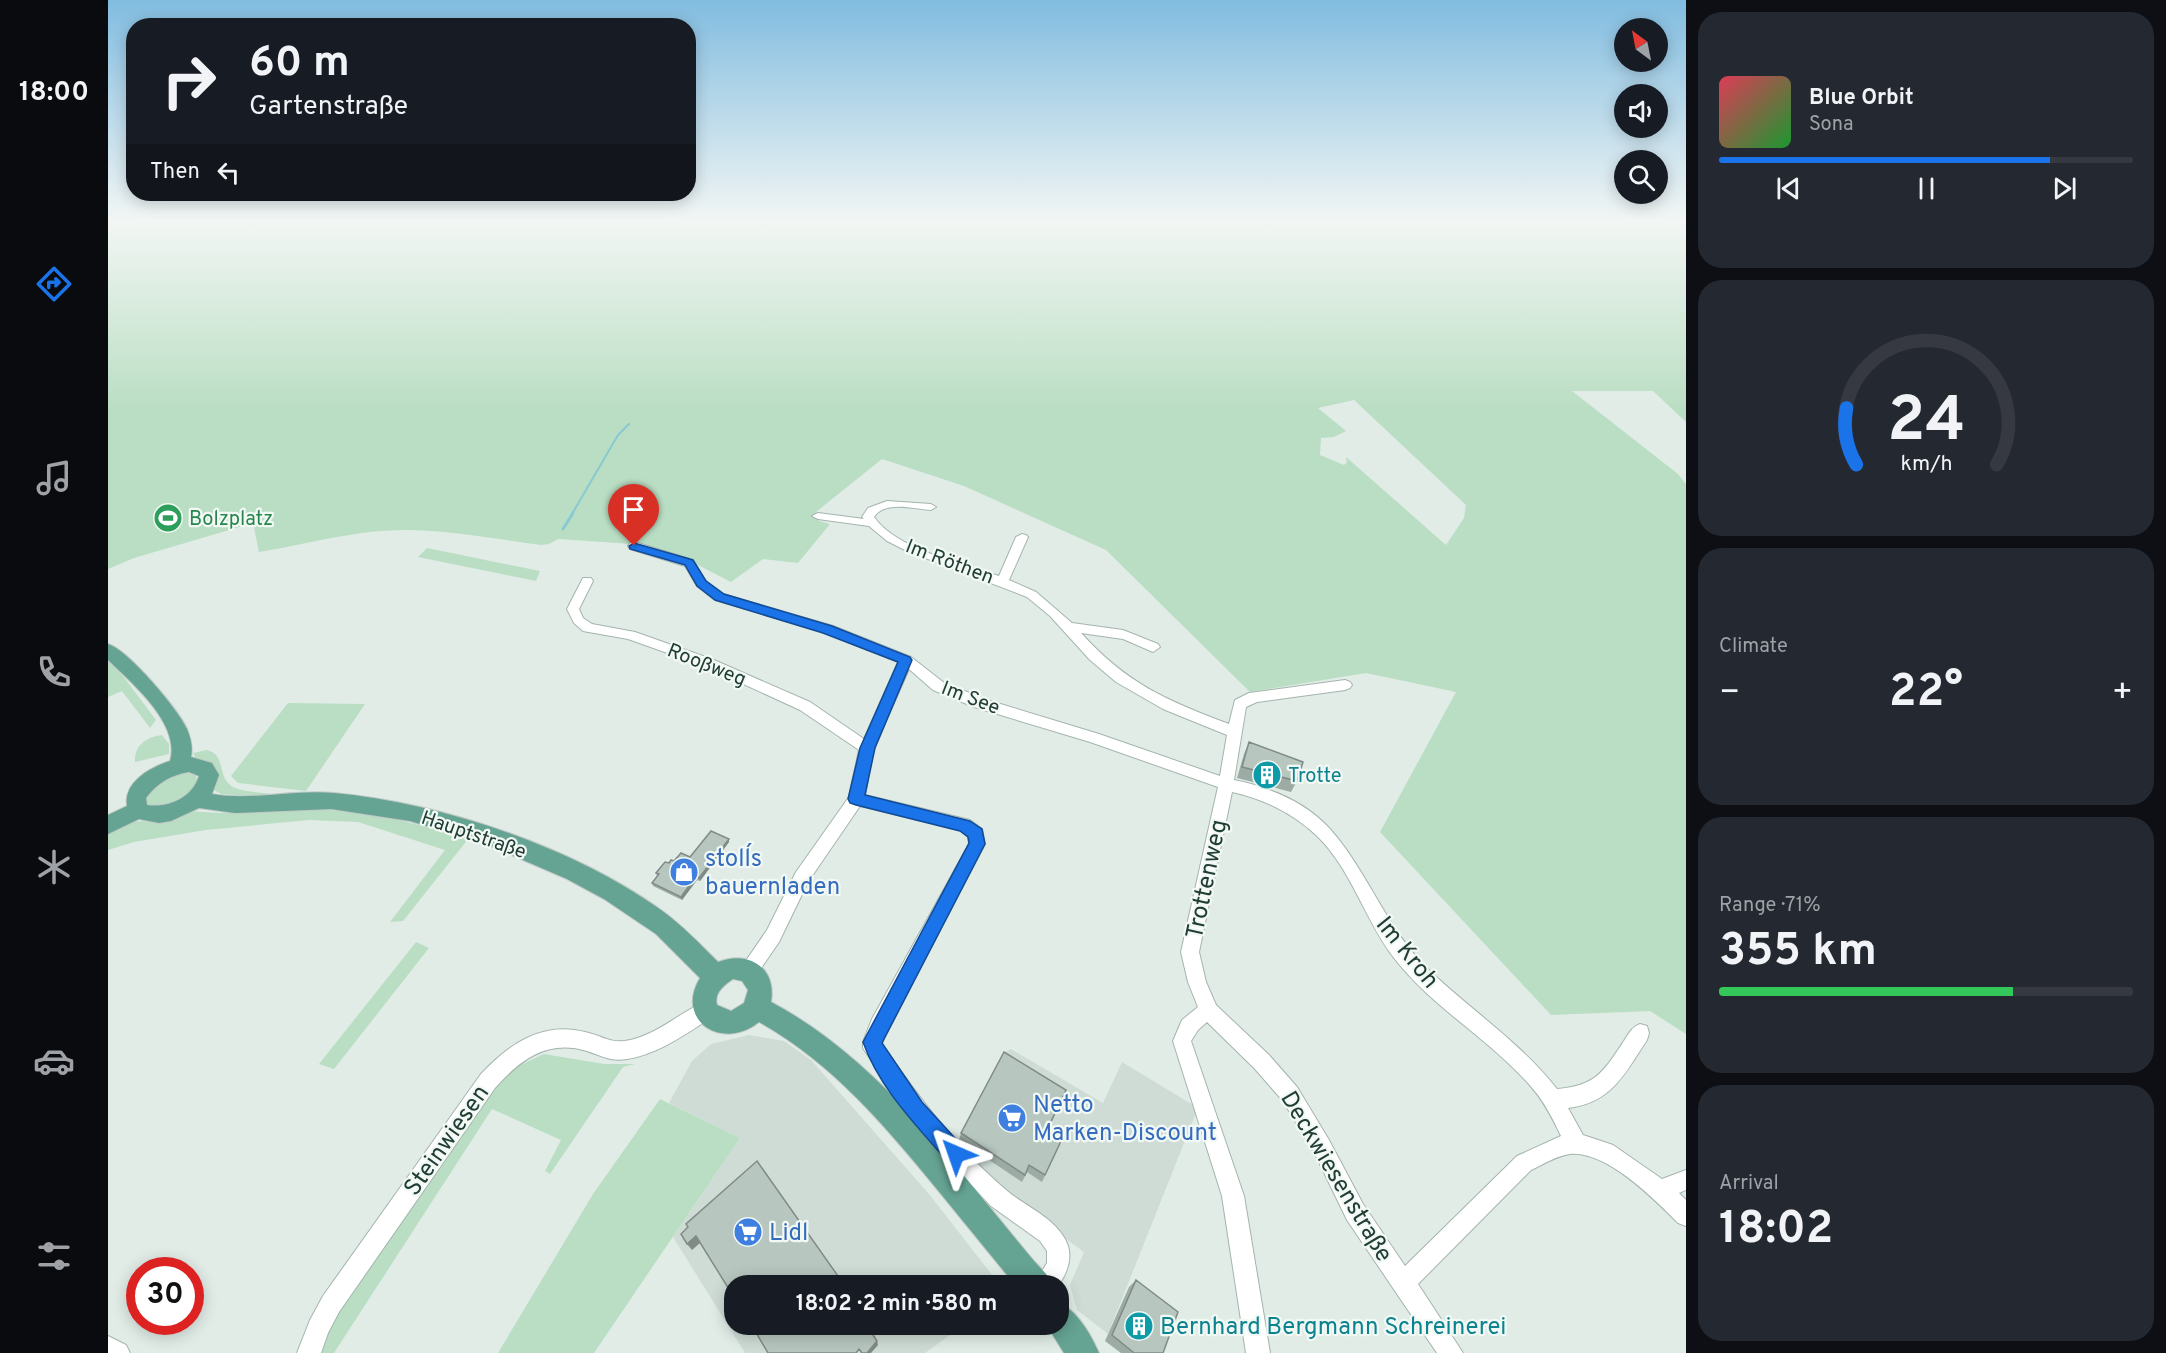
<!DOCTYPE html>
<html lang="en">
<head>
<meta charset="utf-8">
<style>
  :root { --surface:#171b24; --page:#242831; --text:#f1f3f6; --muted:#9ea1a6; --line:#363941; --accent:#1a73e8 }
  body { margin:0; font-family:Overpass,sans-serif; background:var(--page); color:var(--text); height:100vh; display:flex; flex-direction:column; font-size:22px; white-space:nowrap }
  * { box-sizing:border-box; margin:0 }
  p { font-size:20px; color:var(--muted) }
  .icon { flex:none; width:33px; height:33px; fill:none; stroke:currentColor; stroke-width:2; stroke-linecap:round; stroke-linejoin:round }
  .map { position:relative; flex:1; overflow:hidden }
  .details { display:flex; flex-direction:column; gap:12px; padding:12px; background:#0d0f14; width:480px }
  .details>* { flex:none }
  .guide { position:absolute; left:18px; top:18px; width:570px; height:183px; border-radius:24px; box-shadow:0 3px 15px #0003; background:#171b24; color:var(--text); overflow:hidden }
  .needle { width:39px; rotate:328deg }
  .controls { position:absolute; left:1506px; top:18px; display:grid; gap:12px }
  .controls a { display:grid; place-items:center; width:54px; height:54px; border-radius:50%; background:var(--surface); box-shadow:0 3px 15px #0003; font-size:30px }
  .speed { position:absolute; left:18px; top:1257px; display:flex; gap:12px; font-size:30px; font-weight:700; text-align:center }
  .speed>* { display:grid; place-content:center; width:78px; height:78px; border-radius:50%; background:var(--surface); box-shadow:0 3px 15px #0003; line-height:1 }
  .speed .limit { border:9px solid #d22; background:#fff; color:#111 }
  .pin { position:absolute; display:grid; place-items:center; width:51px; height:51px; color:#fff; margin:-62px -26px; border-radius:50% 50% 50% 0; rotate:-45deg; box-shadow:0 0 6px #0007 }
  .pin .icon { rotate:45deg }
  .me { position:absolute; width:66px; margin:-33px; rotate:317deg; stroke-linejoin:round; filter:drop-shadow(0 0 4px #0008) }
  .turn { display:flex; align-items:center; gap:21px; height:126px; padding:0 24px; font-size:27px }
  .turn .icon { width:78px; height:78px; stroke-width:2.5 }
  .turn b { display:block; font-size:42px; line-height:51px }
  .then { display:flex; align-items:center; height:57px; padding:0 24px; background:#0003; gap:12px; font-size:22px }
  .big { font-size:45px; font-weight:700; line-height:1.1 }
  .details .tile { flex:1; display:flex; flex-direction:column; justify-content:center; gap:9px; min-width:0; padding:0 21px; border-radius:24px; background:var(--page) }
  .details .dial { align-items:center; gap:0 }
  .dial svg { height:156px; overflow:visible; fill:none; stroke:var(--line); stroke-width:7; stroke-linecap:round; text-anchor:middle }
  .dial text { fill:var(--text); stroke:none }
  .song { display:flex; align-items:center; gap:18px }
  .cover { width:72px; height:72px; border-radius:9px; background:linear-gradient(135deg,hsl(350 70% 55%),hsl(130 70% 35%)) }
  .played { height:6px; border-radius:3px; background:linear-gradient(90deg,var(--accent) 80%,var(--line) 80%) }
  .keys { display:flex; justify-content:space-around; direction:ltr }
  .heat { display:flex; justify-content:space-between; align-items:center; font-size:33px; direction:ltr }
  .charge { height:9px; border-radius:4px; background:linear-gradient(90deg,#34c759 71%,var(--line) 0) }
  .trip { position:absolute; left:616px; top:1275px; width:345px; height:60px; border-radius:24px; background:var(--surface); box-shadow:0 3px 15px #0003; font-weight:700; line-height:60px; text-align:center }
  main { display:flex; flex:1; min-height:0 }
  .tabs { display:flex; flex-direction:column; width:108px; justify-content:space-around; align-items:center; background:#090b0e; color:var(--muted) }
  .tabs .icon { width:42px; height:42px }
  .tabs .selected { color:var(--accent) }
  .tabs b { font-size:27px; color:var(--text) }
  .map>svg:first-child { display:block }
</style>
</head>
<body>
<main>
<nav class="tabs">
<b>18:00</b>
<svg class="icon selected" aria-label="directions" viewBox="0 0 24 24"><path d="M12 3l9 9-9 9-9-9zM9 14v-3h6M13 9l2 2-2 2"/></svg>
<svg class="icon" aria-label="music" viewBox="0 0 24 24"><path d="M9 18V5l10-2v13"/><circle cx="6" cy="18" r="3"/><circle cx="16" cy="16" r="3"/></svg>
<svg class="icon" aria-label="phone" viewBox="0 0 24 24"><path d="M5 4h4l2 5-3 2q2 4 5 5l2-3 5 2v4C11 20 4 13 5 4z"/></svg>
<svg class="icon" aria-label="climate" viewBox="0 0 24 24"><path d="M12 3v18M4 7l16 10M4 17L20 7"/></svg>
<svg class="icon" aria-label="car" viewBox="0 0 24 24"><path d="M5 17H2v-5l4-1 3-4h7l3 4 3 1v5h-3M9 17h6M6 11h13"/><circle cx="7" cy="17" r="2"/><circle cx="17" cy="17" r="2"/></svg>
<svg class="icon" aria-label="filters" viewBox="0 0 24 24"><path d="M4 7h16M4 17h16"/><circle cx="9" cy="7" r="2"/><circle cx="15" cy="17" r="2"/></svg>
</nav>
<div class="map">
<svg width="1578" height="1353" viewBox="0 0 1578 1353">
  <rect width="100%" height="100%" fill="#e1ece7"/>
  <path fill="#cfdcd6" d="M 641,1035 L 676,1041 L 703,1060 L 821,1194 L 892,1285 L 627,1286 L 627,1324 L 856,1325 L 817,1353 L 637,1353 L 565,1237 L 632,1138 L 561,1103 L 584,1061 L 603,1044 Z
    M 903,1049 L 995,1103 L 1014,1062 L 1090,1108 L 1000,1334 L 969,1310 L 962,1285 L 976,1252 L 905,1201 L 849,1145 L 899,1051 Z"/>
  <path fill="#badec3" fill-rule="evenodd" d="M 0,219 L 1578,219 L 1578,422 L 1545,391 L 1464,391 L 1570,474 L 1578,484 L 1578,1034 L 1542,1011 L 1443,1015 L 1272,832 L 1348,692 L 1258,673 L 1142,692 L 998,550 L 856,486 L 774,459 L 708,512 L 711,521 L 722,524 L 690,563 L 655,559 L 623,582 L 582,561 L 523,544 L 450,539 L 441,544 L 433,545 C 389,539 345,531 301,530 C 251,529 200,544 151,552 L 145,523 L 26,558 L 0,569 ZM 1246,400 L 1358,505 L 1356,518 L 1338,545 L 1238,457 L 1239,462 L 1236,465 L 1212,455 L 1213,438 L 1226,437 L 1238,431 L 1210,408 Z
    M 319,548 L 432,571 L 428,581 L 310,557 Z
    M 0,661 L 12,672 L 48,720 L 42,728 L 14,691 L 0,697 Z
    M 180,703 L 257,704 L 198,791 L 130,783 L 123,776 Z
    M 54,735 L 61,744 L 61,754 L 27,762 C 26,745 39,737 54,735 Z
    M 99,750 C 119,755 108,777 125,787 C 135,792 152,792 163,794 L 160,797 L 113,794 L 106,790 L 85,753 Z
    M 75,770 L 87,773 L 90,783 L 74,802 L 38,808 L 36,792 Z
    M 205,808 L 276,816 L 361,838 L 295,921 L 282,922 L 337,850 L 250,822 L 201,820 L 98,830 L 26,842 L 0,850 L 0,832 L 22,822 L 52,820 L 82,811 L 111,813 Z
    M 308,942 L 321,948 L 226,1069 L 211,1064 Z
    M 436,1054 L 496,1064 L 527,1064 L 515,1067 L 442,1174 L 437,1171 L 453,1140 L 384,1109 L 226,1353 L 197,1353 L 397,1072 Z
    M 552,1099 L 632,1138 L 486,1353 L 390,1353 L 485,1194 Z"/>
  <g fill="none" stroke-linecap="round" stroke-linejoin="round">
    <path stroke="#88c9d3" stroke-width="2" d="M 464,514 L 510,435 L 521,424"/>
    <path stroke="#88c9d3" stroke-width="3" d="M 455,529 L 465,513"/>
    <g stroke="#a4b4ae" stroke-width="2">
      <path id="minor" d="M 779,501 L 823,504 L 828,507 L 823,510 C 806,509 777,500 766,517 C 788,549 855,564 891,576 L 908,537 L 914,534 L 918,535 L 920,537 L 901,580 L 928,592 L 964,623 L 1015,630 L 1050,644 L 1052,647 L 1045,652 L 1015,639 L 973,633 C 1018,683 1059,701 1121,724 L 1127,700 L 1141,693 L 1237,680 L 1242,682 L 1244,685 L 1242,688 L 1237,690 L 1149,702 L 1138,707 L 1126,780 C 1161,787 1198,802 1222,829 C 1261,873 1279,931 1322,971 C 1364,1011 1413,1043 1449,1089 C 1488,1086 1496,1071 1516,1041 C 1521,1033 1524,1027 1532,1024 L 1539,1026 L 1541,1033 L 1539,1040 C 1517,1073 1504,1103 1460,1108 L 1475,1135 L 1505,1145 L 1554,1179 L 1578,1170 L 1578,1190 L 1571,1193 L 1578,1200 L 1578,1226 L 1570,1223 C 1546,1199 1499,1151 1462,1154 C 1448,1156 1436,1164 1423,1170 L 1310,1284 L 1355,1353 L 1329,1353 L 1239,1220 L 1207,1154 L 1175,1101 L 1147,1069 L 1099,1022 L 1090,1030 L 1083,1041 L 1136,1196 L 1162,1353 L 1138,1353 L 1114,1196 L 1065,1041 L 1074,1020 L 1090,1007 L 1080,982 L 1073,952 L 1110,787 L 982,742 L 866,707 L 825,690 L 801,669 L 766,748 L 757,795 L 862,820 L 874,829 L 877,844 L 778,1033 L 774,1044 C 810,1097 849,1148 898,1190 C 918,1207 944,1216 957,1239 C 966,1255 960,1272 950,1286 L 925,1286 L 939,1263 L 939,1251 L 932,1241 L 883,1206 L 800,1116 L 755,1048 L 755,1042 L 764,1019 L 861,844 L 860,837 L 852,830 L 752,806 L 700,882 L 671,942 L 647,977 L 641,980 L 635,977 L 632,971 L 635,965 L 659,930 L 688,872 L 741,797 L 751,750 L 692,710 L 596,666 L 520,639 L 475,631 L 466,623 L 459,609 L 475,578 L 483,578 L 485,581 L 471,609 L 475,618 L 484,624 L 527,632 L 606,660 L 702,702 L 756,739 L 790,662 L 715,632 L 607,600 L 589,586 L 577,566 L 522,549 L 520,546 L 522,543 L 530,543 L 585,560 L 597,580 L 615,594 L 725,626 L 803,657 L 835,682 L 876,699 L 991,734 L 1112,776 L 1119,735 L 1055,709 L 1008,682 L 982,660 L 942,616 L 919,597 L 799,551 L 779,541 L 761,526 L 710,519 L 704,516 L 710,513 L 756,519 L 754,517 L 760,508 ZM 1124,792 C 1156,799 1184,813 1208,835 C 1242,867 1256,917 1283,954 C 1322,1007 1383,1039 1425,1089 C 1437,1103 1445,1119 1453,1136 L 1409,1156 L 1297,1266 L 1255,1204 L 1221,1140 L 1189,1087 L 1161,1055 L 1108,1005 L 1098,982 L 1091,952 Z
        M 599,1001 L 606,1004 L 608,1010 L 606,1016 C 579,1033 551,1054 519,1059 C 503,1062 494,1056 479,1051 C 439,1039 412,1060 387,1088 L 231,1312 L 220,1333 L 213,1353 L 189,1353 L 202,1320 L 215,1296 L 373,1074 C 401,1044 434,1021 477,1032 C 492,1035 501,1043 517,1041 C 549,1036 571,1012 599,1001 Z
        M 0,1336 L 18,1345 L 22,1353 L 0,1353 Z"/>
    </g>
    <g stroke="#c1c9c6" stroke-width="2">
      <path id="major" d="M 0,644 C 20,650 70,709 79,729 C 83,739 85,747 83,757 L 104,763 L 111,775 L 104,794 C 144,801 185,789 226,793 C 334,803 465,847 553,910 C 574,925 592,944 610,962 C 640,950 669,967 663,1002 C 771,1059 849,1169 926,1261 L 939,1275 L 943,1286 L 908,1286 C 883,1255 858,1225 833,1194 C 780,1129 725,1063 651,1022 C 616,1051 566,1022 592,978 L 548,934 L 496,899 L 459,879 L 380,845 L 302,821 L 223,809 L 127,813 L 91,808 L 63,821 L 51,823 L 31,819 L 0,834 L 0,815 L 19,806 C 15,782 43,767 62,761 C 73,724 24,683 0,660 ZM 81,772 L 91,776 C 84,798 61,808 39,805 L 38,798 C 49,783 63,775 81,772 ZM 625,979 L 634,981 L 640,990 L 636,1003 L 623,1011 L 609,1005 C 606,993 615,986 625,979 Z
        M 951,1303 C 969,1310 983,1335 991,1353 L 956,1353 L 938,1324 L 951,1324 Z"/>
    </g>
    <use href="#minor" fill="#fff" fill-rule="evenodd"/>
    <use href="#major" fill="#65a392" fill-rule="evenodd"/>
  </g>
  <path fill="#9daba5" d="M 1141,742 L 1189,781 L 1183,792 L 1129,778 L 1136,754 Z
    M 621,839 L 621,842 L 592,881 L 589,880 L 574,900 L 545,886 L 544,883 L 549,876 L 548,873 L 561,863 L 582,857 Z
    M 958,1090 L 940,1130 L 954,1139 L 934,1182 L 919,1172 L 914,1182 L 851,1140 L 853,1133 Z
    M 1028,1280 L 1055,1353 L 1013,1353 L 997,1341 L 1021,1287 Z"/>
  <path fill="#808b86" d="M 621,839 L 621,842 L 592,881 L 591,878 Z
    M 588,876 L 589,880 L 574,900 L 573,897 Z
    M 588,1236 L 592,1243 L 584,1250 L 579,1244 Z
    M 769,1341 L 770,1345 L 763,1353 L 759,1353 Z"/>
  <path fill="#b7c7c0" stroke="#808b86" stroke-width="1.5" d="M 1141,742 L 1195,762 L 1189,781 L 1134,767 Z
    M 603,831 L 621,839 L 591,878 L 588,876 L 573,897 L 544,883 L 551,874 L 548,873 L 557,862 L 561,863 L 563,860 L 566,861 L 573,853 L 582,857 Z
    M 896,1052 L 958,1090 L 939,1130 L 954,1139 L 937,1175 L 921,1165 L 917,1175 L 853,1133 Z
    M 649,1161 L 737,1286 L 627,1286 L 627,1299 L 588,1236 L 579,1244 L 573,1234 L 580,1227 L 578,1224 Z
    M 1028,1280 L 1070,1312 L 1055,1353 L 1025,1353 L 1025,1352 L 1004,1335 Z
    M 643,1324 L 764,1324 L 769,1331 L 765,1335 L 769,1341 L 759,1353 L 754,1353 L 751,1349 L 748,1353 L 660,1353 Z"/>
  <linearGradient id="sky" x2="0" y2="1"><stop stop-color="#81bce0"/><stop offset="0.54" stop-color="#f2f6f4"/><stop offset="1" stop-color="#f2f6f4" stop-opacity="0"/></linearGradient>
  <rect width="1578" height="409" fill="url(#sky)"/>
  <path fill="#1a73e8" stroke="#114b97" stroke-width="1.5" d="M 526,543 L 585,560 L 598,581 L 616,594 L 724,626 L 802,657 L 804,660 L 767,748 L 757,795 L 862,821 L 874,829 L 877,844 L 774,1043 L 814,1102 L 855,1147 L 858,1154 L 855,1162 L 848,1165 L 840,1162 C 809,1126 771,1088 755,1042 L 861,843 L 860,837 L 852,831 L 748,805 L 742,803 L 740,799 L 752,748 L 790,662 L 715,633 L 607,600 L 589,586 L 577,565 L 522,549 L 521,546 Z"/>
  <defs>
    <g id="stadium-disc" transform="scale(1.5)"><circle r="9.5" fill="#2e9e5b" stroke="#f2f9f5"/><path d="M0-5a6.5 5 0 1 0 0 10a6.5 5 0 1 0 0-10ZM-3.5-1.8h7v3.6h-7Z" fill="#fff"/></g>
    <g id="building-disc" transform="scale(1.5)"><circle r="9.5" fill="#0f9aa8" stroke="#f2f9f5"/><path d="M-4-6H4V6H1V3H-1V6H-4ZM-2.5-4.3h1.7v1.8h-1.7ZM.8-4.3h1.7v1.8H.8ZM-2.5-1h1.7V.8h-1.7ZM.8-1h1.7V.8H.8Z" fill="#fff"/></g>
    <g id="shop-disc" transform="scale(1.5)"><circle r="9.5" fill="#3f7fe0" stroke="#f2f9f5"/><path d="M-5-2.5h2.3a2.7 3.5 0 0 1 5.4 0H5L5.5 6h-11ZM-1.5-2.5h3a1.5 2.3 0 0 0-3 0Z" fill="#fff"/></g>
    <g id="supermarket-disc" transform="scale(1.5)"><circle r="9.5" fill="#3f7fe0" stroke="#f2f9f5"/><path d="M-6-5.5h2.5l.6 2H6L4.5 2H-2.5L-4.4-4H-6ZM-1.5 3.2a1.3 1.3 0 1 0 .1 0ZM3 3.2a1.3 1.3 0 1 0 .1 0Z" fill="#fff"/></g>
  </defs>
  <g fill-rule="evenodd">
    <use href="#stadium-disc" x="60" y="518"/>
    <use href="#building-disc" x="1159" y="775"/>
    <use href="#shop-disc" x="576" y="872"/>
    <use href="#supermarket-disc" x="904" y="1118"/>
    <use href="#supermarket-disc" x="640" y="1232"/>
    <use href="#building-disc" x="1031" y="1326"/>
  </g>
  <g text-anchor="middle" stroke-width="4.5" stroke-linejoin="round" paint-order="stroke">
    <g font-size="20" fill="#27864d" stroke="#f2f9f5" text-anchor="start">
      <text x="81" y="525">Bolzplatz</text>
    </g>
    <g font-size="20" fill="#213e35" stroke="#f2f9f5">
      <text transform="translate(842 561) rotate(21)" y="7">Im Röthen</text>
      <text transform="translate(599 664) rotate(22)" y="7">Rooßweg</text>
      <text transform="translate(863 697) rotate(21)" y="7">Im See</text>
      <text transform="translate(366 834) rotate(19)" y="7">Hauptstraße</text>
    </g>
    <g font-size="20" fill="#0d838f" stroke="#f2f9f5" text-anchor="start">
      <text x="1180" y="782">Trotte</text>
    </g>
    <g font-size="24" fill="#366cbe" stroke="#f2f9f5" text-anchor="start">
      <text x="597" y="866">stoll´s<tspan x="597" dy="28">bauernladen</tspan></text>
      <text x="925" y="1112">Netto<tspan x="925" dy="28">Marken-Discount</tspan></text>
      <text x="661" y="1240">Lidl</text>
    </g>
    <g font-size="24" fill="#213e35" stroke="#f2f9f5">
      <text transform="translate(1098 879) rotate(-78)" y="8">Trottenweg</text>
      <text transform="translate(1300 952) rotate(51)" y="8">Im Kroh</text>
      <text transform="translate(338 1140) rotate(-55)" y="8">Steinwiesen</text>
      <text transform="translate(1229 1176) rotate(59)" y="8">Deckwiesenstraße</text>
    </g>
    <g font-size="24" fill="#0d838f" stroke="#f2f9f5" text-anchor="start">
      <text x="1052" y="1334">Bernhard Bergmann Schreinerei</text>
    </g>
  </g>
</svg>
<div class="controls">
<a><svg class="needle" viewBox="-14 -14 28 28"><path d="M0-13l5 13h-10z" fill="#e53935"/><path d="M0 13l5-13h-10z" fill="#9ea1a6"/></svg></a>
<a><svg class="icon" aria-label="sound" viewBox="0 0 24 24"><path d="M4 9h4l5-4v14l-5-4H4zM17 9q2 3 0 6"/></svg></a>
<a><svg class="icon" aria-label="search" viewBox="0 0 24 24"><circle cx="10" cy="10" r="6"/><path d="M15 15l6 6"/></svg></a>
</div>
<div class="speed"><div class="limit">30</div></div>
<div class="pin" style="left:526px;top:546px;background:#d93025"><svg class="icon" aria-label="arrive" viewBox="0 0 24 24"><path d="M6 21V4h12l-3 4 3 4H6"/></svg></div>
<svg class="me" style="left:848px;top:1154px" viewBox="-20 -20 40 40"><path d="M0-17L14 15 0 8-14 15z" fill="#1a73e8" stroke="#fff" stroke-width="4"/></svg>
<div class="trip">18:02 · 2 min · 580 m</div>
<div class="guide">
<div class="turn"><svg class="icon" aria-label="right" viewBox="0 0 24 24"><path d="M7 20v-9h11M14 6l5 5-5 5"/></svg><div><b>60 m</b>Gartenstraße</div></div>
<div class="then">Then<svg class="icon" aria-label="left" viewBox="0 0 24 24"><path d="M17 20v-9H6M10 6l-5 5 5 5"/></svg></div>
</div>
</div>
<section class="details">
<div class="tile">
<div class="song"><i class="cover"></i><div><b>Blue Orbit</b><p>Sona</p></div></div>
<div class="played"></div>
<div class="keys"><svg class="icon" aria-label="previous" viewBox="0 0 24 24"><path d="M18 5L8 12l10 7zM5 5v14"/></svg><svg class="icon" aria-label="pause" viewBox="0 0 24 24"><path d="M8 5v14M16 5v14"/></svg><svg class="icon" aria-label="next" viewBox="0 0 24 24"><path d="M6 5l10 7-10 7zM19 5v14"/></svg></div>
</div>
<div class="tile dial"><svg viewBox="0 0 100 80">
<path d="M14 69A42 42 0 1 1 86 69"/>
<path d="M14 69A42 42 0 0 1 9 40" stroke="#1a73e8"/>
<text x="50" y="56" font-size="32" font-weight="700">24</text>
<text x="50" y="72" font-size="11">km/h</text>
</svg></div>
<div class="tile"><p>Climate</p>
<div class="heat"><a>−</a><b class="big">22°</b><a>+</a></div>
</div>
<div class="tile"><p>Range · 71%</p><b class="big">355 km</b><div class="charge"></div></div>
<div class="tile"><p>Arrival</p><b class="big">18:02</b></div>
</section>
</main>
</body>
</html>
